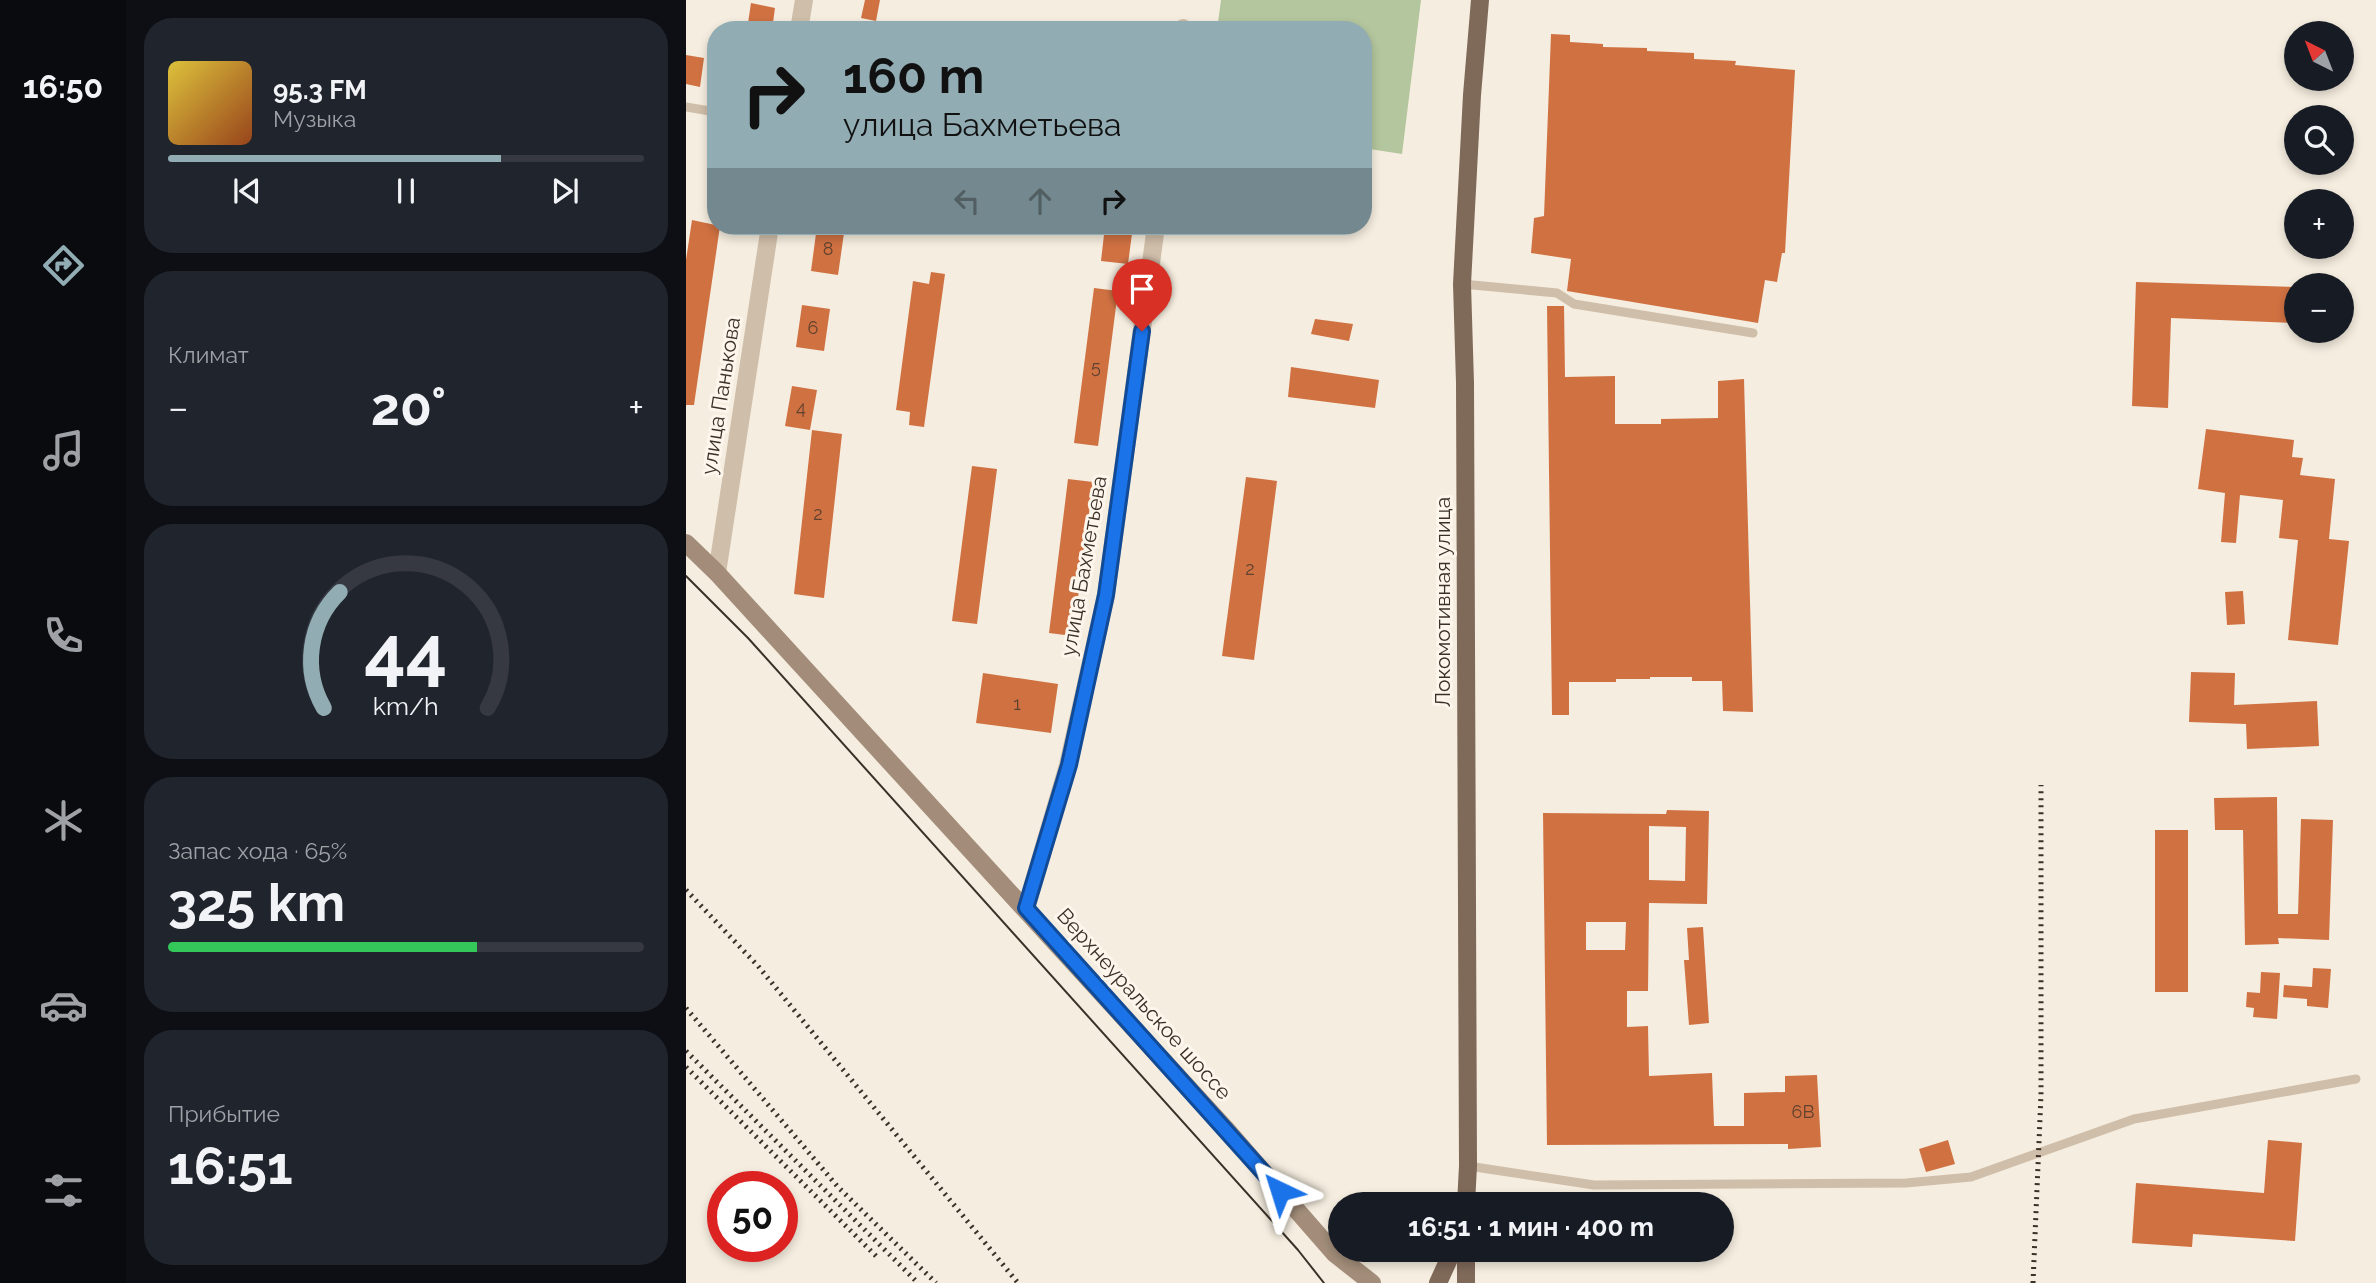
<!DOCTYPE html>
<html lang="ru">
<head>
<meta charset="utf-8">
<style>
  :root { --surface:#171b24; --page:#20242c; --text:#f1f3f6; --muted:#9ea1a6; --line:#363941; --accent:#91acb3 }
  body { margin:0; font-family:Raleway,sans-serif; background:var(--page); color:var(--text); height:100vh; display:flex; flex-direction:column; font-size:26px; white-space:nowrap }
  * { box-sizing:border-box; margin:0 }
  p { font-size:23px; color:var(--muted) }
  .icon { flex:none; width:38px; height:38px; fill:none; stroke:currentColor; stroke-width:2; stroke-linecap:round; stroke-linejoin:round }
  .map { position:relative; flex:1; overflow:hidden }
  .side { display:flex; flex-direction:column; gap:18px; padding:18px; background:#0d0f14; width:560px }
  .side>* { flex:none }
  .banner { position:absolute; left:21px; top:21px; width:665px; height:214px; border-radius:28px; box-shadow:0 4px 10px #0003; background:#91acb3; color:#111; overflow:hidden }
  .needle { width:46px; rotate:318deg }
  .buttons { position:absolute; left:1598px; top:21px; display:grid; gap:14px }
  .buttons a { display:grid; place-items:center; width:70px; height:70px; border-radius:50%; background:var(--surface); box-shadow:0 4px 10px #0003; font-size:35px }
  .speed { position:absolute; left:21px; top:1171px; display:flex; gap:14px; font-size:35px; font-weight:700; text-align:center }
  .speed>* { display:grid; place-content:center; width:91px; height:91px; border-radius:50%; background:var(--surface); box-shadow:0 4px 10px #0003; line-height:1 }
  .speed .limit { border:10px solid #d22; background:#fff; color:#111 }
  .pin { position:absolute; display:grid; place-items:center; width:60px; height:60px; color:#fff; margin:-72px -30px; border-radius:50% 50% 50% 0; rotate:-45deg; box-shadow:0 0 7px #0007 }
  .pin .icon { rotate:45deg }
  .me { position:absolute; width:77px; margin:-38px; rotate:319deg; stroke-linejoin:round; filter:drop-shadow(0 0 5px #0008) }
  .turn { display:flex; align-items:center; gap:24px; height:147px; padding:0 21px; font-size:32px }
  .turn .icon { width:91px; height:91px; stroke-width:2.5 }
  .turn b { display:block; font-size:49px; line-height:60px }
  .lanes { display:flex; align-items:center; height:66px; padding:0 21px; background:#0003; justify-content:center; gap:35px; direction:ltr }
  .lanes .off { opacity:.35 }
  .big { font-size:52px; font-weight:700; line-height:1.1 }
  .side .card { flex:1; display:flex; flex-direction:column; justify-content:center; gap:10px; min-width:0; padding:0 24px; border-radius:28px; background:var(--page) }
  .side .dial { align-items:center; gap:0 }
  .dial svg { height:182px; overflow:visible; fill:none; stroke:var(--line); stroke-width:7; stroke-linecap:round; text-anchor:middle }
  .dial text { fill:var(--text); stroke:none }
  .song { display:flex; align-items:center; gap:21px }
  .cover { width:84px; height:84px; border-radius:10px; background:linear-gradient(135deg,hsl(50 70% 55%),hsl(20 70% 35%)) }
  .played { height:7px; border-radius:4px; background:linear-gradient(90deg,var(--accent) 70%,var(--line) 70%) }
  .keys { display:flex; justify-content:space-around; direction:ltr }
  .heat { display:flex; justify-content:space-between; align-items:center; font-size:38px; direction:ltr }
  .charge { height:10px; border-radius:5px; background:linear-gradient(90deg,#34c759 65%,var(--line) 0) }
  .trip { position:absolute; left:642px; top:1192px; width:406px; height:70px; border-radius:35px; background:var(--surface); box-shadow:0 4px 10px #0003; font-weight:700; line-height:70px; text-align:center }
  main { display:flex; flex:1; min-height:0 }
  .menu { display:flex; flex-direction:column; width:126px; justify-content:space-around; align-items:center; background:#090b0e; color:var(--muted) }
  .menu .icon { width:49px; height:49px }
  .menu .selected { color:var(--accent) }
  .menu b { font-size:32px; color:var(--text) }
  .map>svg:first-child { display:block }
</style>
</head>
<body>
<main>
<nav class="menu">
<b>16:50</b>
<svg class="icon selected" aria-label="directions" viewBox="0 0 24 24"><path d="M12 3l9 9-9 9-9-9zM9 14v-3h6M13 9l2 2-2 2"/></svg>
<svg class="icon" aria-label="music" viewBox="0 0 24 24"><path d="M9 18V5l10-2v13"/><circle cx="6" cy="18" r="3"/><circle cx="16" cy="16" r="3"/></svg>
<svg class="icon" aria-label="phone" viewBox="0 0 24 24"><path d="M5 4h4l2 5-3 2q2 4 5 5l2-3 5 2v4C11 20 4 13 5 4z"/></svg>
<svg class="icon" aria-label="climate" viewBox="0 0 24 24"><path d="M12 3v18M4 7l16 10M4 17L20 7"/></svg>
<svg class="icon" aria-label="car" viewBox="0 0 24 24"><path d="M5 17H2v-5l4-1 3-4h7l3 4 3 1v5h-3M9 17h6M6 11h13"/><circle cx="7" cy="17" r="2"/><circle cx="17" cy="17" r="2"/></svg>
<svg class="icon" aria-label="filters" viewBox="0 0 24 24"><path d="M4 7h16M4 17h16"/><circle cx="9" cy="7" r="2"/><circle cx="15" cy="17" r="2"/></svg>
</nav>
<section class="side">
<div class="card">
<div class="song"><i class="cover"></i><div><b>95.3 FM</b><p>Музыка</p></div></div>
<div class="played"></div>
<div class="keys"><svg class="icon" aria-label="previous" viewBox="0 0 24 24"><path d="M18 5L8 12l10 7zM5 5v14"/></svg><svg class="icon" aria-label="pause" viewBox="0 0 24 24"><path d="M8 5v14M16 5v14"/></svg><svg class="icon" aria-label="next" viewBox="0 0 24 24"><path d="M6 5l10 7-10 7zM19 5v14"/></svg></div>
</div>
<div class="card"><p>Климат</p>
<div class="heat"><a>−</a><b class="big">20°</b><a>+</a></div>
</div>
<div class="card dial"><svg viewBox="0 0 100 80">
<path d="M14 69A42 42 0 1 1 86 69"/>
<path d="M14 69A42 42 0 0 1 21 18" stroke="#91acb3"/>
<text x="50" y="56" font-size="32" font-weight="700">44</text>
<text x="50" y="72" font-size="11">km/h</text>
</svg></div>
<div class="card"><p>Запас хода · 65%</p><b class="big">325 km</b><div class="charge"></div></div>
<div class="card"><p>Прибытие</p><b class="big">16:51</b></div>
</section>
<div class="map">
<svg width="1690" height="1283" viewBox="0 0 1690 1283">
  <rect width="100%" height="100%" fill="#f5eddf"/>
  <path fill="#b4c69d" d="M 535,0 L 735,0 L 716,154 L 677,148 L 677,30 L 531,30 Z"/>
  <path fill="#d07142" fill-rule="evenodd" d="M 179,0 L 194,0 L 190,21 L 175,18 Z
    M 65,3 L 89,8 L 86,30 L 61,30 Z
    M 865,34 L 884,35 L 884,42 L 917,44 L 917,47 L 961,48 L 961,51 L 1008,53 L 1008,59 L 1050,61 L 1049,65 L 1109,70 L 1099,253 L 1096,253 L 1091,282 L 1079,280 L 1072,323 L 881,291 L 885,259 L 845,253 L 848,218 L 858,216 Z
    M 0,55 L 18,58 L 14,87 L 0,84 Z
    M 6,220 L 34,226 L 8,405 L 0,405 L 0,260 Z
    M 131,226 L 159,226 L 152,275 L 125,271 Z
    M 419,226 L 447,226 L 442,264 L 415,261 Z
    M 245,272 L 259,274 L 238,427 L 223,425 L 224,412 L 210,410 L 227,281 L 243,284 Z
    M 1450,282 L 1610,287 L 1610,323 L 1485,318 L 1482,408 L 1446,406 Z
    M 408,288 L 432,291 L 412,446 L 388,443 Z
    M 116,305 L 144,309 L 138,351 L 110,347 Z
    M 861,306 L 878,306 L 879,377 L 929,376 L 929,424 L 975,424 L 975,419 L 1032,418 L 1032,381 L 1058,379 L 1067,712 L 1037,711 L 1036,681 L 1006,681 L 1006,677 L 964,677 L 964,679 L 930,679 L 930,682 L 883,682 L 883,715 L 866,715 Z
    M 629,319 L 667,324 L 663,341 L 625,334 Z
    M 605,367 L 693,380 L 689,408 L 602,397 Z
    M 106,386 L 131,390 L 124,430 L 99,426 Z
    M 1520,429 L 1608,440 L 1606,457 L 1617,458 L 1614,475 L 1649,479 L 1643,539 L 1663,541 L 1652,645 L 1602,640 L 1612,540 L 1593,538 L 1597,500 L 1554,495 L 1550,543 L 1535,542 L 1539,493 L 1512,489 Z
    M 126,430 L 156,434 L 138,598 L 108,594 Z
    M 286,466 L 311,469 L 291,624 L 266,621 Z
    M 560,477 L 591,481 L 568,660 L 536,656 Z
    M 382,479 L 407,482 L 387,636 L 363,633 Z
    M 1557,591 L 1559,624 L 1541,625 L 1539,592 Z
    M 1505,672 L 1549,673 L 1548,705 L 1631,701 L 1633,746 L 1561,749 L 1560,724 L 1503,722 Z
    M 297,673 L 372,684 L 365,733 L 290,723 Z
    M 1591,797 L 1592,914 L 1612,914 L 1615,819 L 1647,820 L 1643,940 L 1592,938 L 1593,944 L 1559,945 L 1557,830 L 1529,830 L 1528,798 Z
    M 981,810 L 1023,811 L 1021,904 L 963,903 L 962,991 L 941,991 L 941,1027 L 962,1026 L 963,1076 L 1026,1073 L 1028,1126 L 1058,1126 L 1058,1093 L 1099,1092 L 1099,1076 L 1131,1075 L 1135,1147 L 1102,1149 L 1102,1144 L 861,1145 L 857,813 L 980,814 ZM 963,826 L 1000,827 L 999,881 L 963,880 ZM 900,922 L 940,922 L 939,950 L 900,950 Z
    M 1469,830 L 1502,830 L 1502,992 L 1469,992 Z
    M 1017,927 L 1023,1023 L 1003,1025 L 998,960 L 1003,960 L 1001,928 Z
    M 1627,968 L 1645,969 L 1642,1008 L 1621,1006 L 1621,999 L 1597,997 L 1598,985 L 1626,987 Z
    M 1575,972 L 1594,973 L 1591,1019 L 1567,1017 L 1568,1008 L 1560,1007 L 1561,992 L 1574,993 Z
    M 1262,1140 L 1269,1164 L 1240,1172 L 1233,1149 Z
    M 1582,1140 L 1616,1143 L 1609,1241 L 1507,1234 L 1506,1247 L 1446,1243 L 1450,1183 L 1578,1193 Z"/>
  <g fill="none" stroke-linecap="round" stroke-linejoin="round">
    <path stroke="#cfbea9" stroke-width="9" d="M 0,107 L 30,112
      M 776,284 L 871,293 L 888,304 L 1067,333
      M 782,1166 L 908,1185 L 1220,1183 L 1285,1177 L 1448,1119 L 1670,1079"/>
    <path stroke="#cfbea9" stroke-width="18" d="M 113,30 L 118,0
      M 496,30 L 497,28
      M 31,573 L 84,226
      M 340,908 L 382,765 L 420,595 L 470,226"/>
    <path stroke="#a38d7a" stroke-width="18" d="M 0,543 L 31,573 L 539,1128 L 649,1254 L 686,1283"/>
    <path stroke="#7f6959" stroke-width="18" d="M 780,1204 L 782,1166 L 779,383 L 776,284 L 786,95 L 794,0
      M 780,1250 L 780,1283
      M 752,1283 L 767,1250"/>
    <path stroke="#3b3129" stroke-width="2" d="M 0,576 L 62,638 L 612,1250 L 638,1283"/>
    <path stroke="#3b3129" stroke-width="5" stroke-dasharray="2 5" stroke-linecap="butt" d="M 0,890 L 72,966 L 332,1283
      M 0,1008 L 152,1187 L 250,1283
      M 0,1051 L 232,1283
      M 0,1067 L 191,1257
      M 1347,1283 L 1355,1095 L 1355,785"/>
  </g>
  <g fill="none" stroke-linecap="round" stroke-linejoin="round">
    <g stroke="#114b97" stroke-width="18">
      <path id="route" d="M 456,331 L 420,595 L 383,765 L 340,908 L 594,1191"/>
    </g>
    <use href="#route" stroke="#1a73e8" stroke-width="12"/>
  </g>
  <g text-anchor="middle" stroke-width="6" stroke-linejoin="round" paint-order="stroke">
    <g font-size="18" fill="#60412f">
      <text x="142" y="255">8</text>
      <text x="127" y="334">6</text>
      <text x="410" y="373">5</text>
      <text x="115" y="414">4</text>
      <text x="132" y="520">2</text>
      <text x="564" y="575">2</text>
      <text x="331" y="710">1</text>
      <text x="1117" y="1118">6В</text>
    </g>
    <g font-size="21" fill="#3b3129" stroke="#fcf6ec">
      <text transform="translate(35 396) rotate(-81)" y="7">улица Панькова</text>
      <text transform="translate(398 566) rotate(-80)" y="7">улица Бахметьева</text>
      <text transform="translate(757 602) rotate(-90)" y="7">Локомотивная улица</text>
      <text transform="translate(458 1004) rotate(48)" y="7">Верхнеуральское шоссе</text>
    </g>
  </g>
</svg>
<div class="buttons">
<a><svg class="needle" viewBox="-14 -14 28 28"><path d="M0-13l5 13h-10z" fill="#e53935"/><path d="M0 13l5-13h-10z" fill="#9ea1a6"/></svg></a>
<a><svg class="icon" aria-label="search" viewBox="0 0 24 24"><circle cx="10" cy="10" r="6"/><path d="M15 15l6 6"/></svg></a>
<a>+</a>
<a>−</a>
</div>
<div class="speed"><div class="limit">50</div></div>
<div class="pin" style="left:456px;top:331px;background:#d93025"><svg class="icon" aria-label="arrive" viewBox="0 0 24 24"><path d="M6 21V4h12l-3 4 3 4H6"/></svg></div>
<svg class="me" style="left:594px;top:1191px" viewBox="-20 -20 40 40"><path d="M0-17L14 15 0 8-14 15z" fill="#1a73e8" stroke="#fff" stroke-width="4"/></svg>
<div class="trip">16:51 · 1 мин · 400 m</div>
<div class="banner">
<div class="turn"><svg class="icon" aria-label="right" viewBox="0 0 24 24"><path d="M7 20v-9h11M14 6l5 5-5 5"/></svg><div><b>160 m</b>улица Бахметьева</div></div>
<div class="lanes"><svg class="icon off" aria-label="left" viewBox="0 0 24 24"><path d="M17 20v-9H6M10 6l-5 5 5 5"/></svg><svg class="icon off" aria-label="ahead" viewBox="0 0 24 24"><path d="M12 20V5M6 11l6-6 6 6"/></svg><svg class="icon" aria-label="right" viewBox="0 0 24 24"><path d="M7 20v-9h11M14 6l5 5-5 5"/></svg></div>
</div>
</div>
</main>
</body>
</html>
